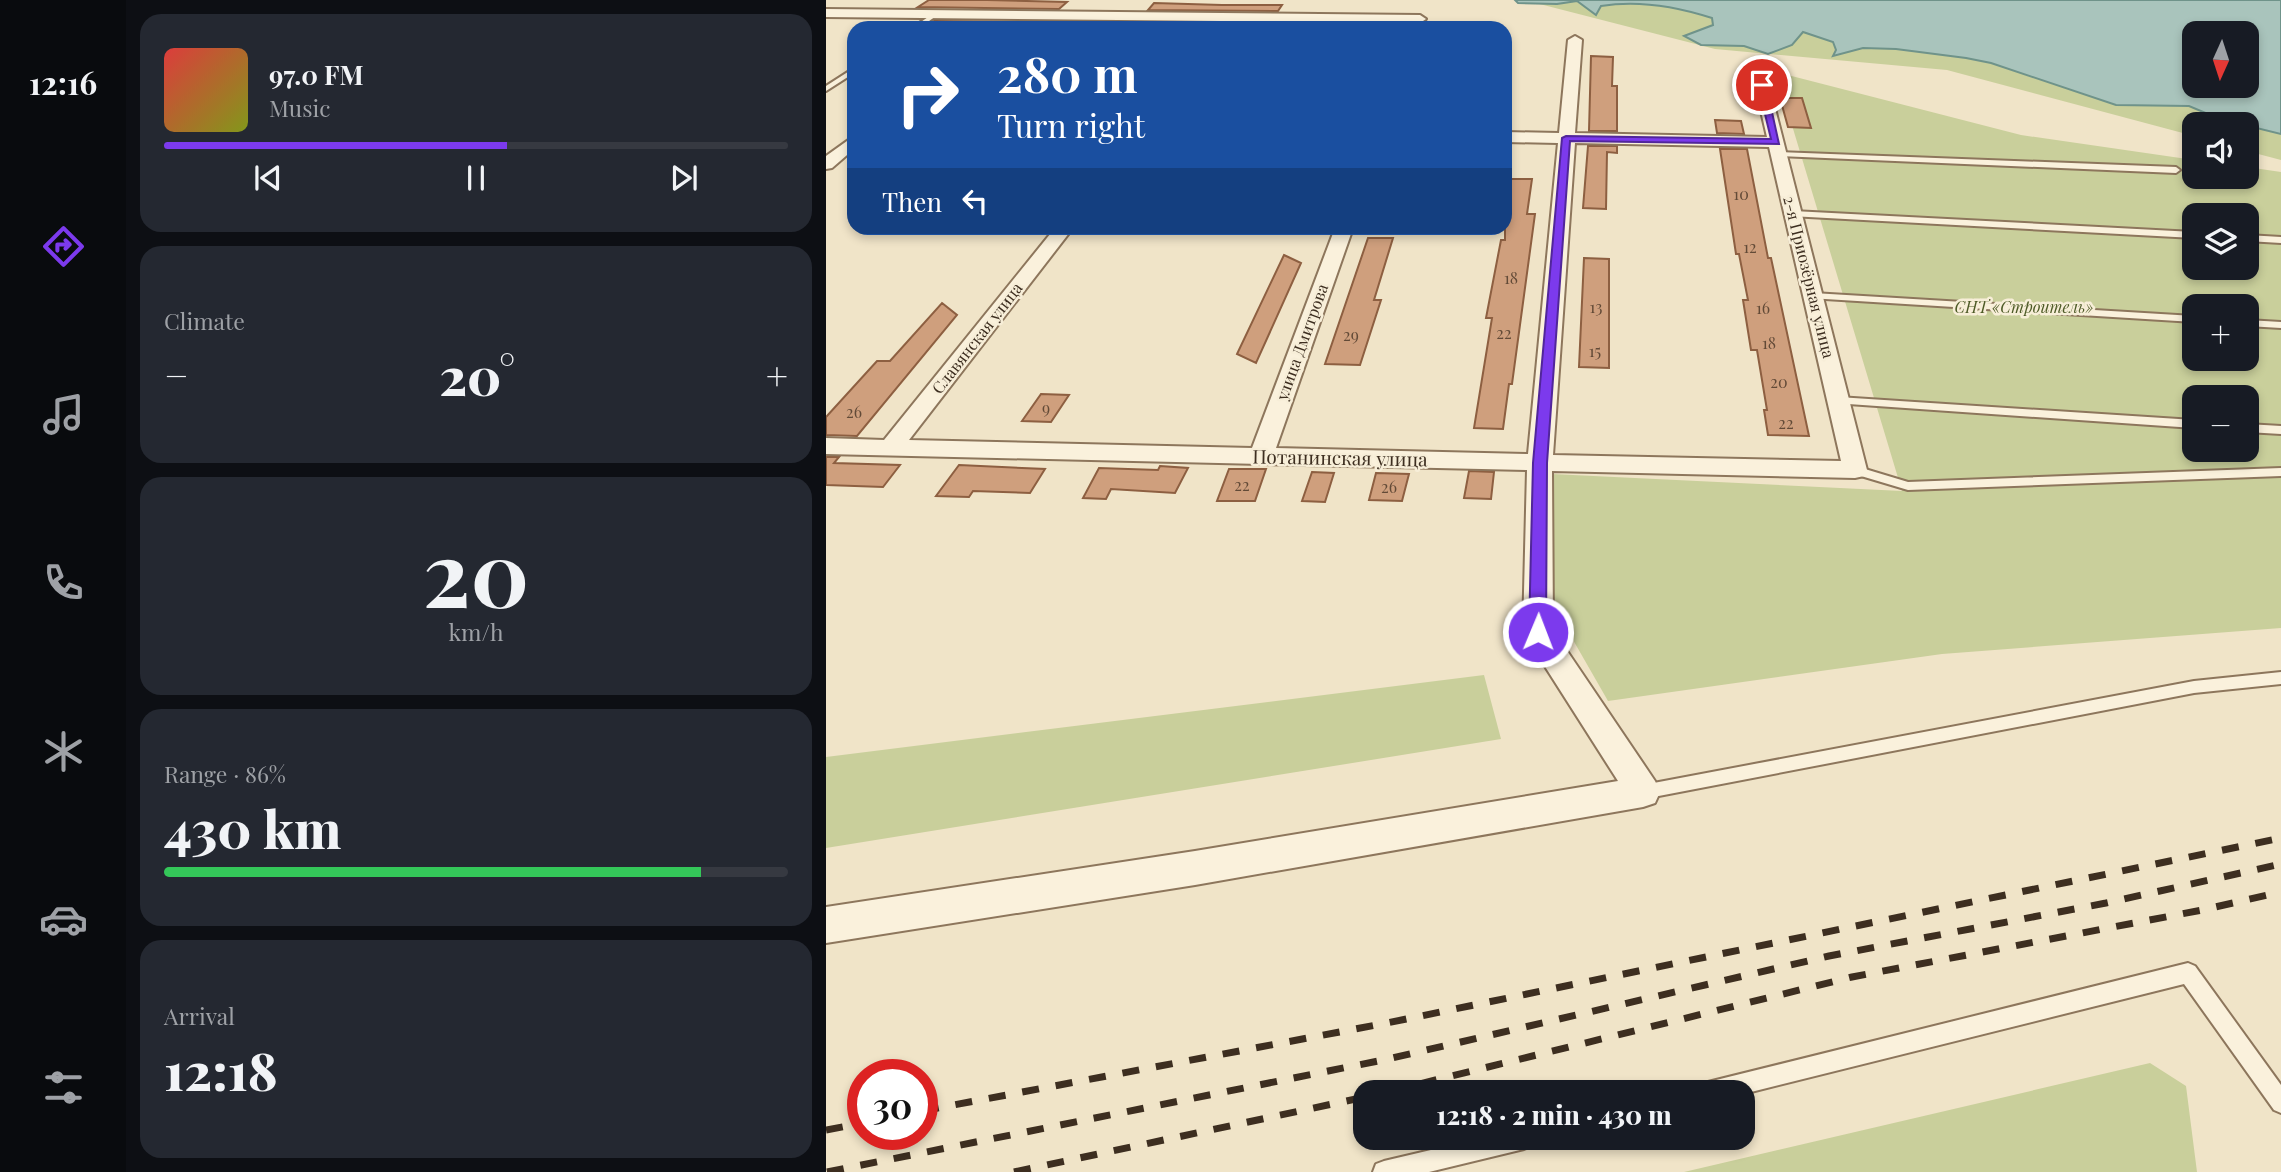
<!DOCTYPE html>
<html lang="en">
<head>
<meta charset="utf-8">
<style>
  :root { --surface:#171b24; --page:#242831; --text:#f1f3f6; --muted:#9ea1a6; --line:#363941; --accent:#7c3aed }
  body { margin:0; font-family:"Playfair Display",serif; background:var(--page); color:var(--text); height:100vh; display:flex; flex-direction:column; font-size:26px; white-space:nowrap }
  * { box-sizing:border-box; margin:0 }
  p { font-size:23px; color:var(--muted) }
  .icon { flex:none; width:38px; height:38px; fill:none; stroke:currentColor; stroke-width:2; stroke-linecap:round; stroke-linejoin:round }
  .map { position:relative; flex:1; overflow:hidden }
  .panel { display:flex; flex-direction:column; gap:14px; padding:14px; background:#0d0f14; width:700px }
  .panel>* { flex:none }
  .hud { position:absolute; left:21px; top:21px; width:665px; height:214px; border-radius:21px; box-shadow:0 4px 10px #0003; background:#1a4fa0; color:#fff; overflow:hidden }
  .needle { width:46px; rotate:183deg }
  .tools { position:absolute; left:1356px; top:21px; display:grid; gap:14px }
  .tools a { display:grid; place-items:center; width:77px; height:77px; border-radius:14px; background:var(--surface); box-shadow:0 4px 10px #0003; font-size:35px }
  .speed { position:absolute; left:21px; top:1059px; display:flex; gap:14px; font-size:35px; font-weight:700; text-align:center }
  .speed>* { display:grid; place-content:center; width:91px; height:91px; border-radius:50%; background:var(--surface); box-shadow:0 4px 10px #0003; line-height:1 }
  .speed .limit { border:10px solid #d22; background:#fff; color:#111 }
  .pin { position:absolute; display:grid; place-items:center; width:60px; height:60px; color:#fff; margin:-30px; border:4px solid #fff; border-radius:50%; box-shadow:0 2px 7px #0007 }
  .me { position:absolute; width:77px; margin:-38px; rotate:1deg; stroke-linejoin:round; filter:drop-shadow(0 0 5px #0008) }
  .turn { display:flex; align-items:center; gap:24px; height:147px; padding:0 35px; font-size:32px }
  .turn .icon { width:91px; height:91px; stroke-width:2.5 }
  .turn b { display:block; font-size:49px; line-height:60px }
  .then { display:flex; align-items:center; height:66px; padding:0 35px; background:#0003; gap:14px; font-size:26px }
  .big { font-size:52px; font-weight:800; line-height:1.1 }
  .panel .tile { flex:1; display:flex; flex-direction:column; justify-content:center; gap:10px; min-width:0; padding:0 24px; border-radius:21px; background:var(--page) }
  .panel .dial { align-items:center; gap:0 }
  .dial b { font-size:91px; line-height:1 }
  .song { display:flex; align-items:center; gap:21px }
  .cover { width:84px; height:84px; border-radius:10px; background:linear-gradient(135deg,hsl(0 70% 55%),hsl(70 70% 35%)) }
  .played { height:7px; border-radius:4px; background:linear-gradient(90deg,var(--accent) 55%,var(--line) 55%) }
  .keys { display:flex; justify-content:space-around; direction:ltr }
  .heat { display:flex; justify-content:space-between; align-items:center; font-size:38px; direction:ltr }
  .charge { height:10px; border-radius:5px; background:linear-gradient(90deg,#34c759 86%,var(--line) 0) }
  .trip { position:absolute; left:527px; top:1080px; width:402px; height:70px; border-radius:21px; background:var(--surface); box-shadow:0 4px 10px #0003; font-weight:800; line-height:70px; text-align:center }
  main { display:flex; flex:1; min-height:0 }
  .menu { display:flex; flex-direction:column; width:126px; justify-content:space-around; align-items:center; background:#090b0e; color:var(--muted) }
  .menu .icon { width:49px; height:49px }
  .menu .on { color:var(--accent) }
  .menu b { font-size:32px; color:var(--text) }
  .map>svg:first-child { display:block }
</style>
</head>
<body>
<main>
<nav class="menu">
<b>12:16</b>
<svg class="icon on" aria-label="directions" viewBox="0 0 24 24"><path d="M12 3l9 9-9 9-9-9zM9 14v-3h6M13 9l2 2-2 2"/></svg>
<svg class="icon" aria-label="music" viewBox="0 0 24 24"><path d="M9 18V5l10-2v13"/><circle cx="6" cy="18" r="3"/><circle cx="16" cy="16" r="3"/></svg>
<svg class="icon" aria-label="phone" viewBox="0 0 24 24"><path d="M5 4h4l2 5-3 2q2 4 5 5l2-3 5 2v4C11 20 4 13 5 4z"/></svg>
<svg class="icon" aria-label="climate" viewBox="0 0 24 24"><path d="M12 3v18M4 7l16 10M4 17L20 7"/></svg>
<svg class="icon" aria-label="car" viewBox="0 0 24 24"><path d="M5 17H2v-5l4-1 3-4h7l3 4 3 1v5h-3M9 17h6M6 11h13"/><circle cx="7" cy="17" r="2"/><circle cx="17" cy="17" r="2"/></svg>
<svg class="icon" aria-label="filters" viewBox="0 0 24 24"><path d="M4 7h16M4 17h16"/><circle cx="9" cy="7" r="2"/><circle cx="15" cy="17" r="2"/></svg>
</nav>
<section class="panel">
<div class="tile">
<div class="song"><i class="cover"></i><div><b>97.0 FM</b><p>Music</p></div></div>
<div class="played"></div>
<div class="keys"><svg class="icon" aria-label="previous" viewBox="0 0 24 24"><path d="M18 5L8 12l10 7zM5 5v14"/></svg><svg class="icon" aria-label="pause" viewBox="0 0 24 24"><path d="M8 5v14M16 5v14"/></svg><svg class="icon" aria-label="next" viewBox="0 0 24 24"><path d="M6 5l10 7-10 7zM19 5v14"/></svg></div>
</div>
<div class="tile"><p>Climate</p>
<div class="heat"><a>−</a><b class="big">20°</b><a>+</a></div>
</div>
<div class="tile dial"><b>20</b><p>km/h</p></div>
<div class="tile"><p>Range · 86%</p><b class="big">430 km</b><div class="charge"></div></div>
<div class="tile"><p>Arrival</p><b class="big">12:18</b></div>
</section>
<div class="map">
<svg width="1455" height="1172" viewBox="0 0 1455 1172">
  <rect width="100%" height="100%" fill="#f0e4c8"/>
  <path fill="#c9cf9b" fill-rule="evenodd" d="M 698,0 L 1455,0 L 1455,160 L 1421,151 L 1421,124 L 1368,124 L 1368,136 L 1121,70 L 889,49 ZM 1368,33 L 1421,33 L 1421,86 L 1368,86 Z
    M 950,72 L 1195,135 L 1368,160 L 1368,177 L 1421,177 L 1421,167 L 1455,172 L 1455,628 L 1116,654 L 782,701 L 723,598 L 726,474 L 1076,491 ZM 1368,215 L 1421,215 L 1421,268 L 1368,268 ZM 1368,306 L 1421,306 L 1421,359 L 1368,359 ZM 1368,397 L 1421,397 L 1421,450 L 1368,450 Z
    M 658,675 L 675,739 L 0,848 L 0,757 Z
    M 1324,1063 L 1360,1086 L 1371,1172 L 858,1172 Z"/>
  <path fill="#a9c4bc" stroke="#6f938a" stroke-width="2" fill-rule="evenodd" d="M 689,0 L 1455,0 L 1455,134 L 1394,119 L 1363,106 L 1290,105 L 1165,63 L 1140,58 L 1070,49 L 1037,48 L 1007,56 L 1010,50 L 1007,42 L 977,32 L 966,45 L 942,54 L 918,46 L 875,45 L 858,36 L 887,25 L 886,18 C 852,7 811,0 775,6 L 770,15 L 751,1 L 731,4 L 692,3 ZM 1368,33 L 1421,33 L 1421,86 L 1368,86 Z"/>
  <path fill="#cf9f7d" stroke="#8d5f41" stroke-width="2" d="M 103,0 L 161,0 L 241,2 L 233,9 L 92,7 Z
    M 328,3 L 396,5 L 456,5 L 452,11 L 322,10 Z
    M 108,21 L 218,22 L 139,22 L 130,28 L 98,28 Z
    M 308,23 L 443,24 L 434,28 L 305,26 Z
    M 765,56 L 787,57 L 786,86 L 791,86 L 791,131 L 763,131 Z
    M 954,98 L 976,98 L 985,128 L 962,127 Z
    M 889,120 L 915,121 L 918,134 L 891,133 Z
    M 762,146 L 791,146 L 791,153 L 781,152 L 780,209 L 757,208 Z
    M 894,149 L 921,149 L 942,258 L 945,258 L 983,436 L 942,435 L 938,410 L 941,410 L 931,350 L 925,350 L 917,300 L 922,300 L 913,254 L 910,254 Z
    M 685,179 L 706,179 L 701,214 L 709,214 L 686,384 L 683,384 L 677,429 L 648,428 L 666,318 L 660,318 L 675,240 L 679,240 L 679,213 Z
    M 542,238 L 567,238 L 548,300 L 555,300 L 534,365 L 499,364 Z
    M 458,255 L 475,263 L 430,363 L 411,354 Z
    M 758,258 L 783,259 L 783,368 L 753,367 Z
    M 116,303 L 131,315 L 31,436 L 0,435 L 0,417 L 51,361 L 64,361 Z
    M 215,394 L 243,395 L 225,422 L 196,421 Z
    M 0,457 L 13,457 L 8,463 L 74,465 L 57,487 L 0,485 Z
    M 133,465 L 219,469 L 204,493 L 147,491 L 143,497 L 110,496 Z
    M 334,466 L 362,468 L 349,493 L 285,489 L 280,499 L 257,498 L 273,468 L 332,470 Z
    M 403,469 L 440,469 L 429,501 L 391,501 Z
    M 643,471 L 668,472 L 665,499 L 638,498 Z
    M 486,472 L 508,473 L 499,502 L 476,501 Z
    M 550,473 L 583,474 L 576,501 L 543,500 Z"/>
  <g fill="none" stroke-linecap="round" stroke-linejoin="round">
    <g stroke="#8d765c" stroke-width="4">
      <path id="service" d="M 108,13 L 113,14 L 93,28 L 86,28 Z
        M 28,68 L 28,73 L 0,91 L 0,86 Z
        M 950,152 L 1350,167 L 1354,170 L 1350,173 L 953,156 L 950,156 Z
        M 967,211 L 1368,232 L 1368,238 L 964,216 L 964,212 Z
        M 1421,235 L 1455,237 L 1455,243 L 1421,241 Z
        M 987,293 L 1368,316 L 1368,322 L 983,298 L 982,296 Z
        M 1421,320 L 1455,322 L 1455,328 L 1421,326 Z
        M 1012,397 L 1368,420 L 1368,428 L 1008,403 L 1008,399 Z
        M 1421,424 L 1455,426 L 1455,434 L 1421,432 Z
        M 1029,466 L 1082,482 L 1455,468 L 1455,476 L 1082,490 L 1025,473 L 1023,470 L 1025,467 Z
        M 1455,672 L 1455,684 L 1368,693 L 817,799 L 811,797 L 809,792 L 811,787 L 817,785 L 1368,681 Z
        M 1362,963 L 1369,966 L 1455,1085 L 1455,1113 L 1448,1110 L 1358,984 L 917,1094 L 872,1092 L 875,1085 L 882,1082 Z
        M 656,1138 L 709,1138 L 706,1146 L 698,1149 L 603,1172 L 547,1172 L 550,1164 L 558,1161 Z"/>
    </g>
    <g stroke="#8d765c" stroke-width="4">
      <path id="minor" d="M 0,9 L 594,15 L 600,19 L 594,23 L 0,17 Z
        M 749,36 L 756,40 L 749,133 L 941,137 L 929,85 L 936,81 L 943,85 L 1041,470 L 1038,476 L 1029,478 L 726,471 L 727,630 L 829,781 L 834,792 L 829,803 L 817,807 L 369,885 L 0,943 L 0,907 L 369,851 L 792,781 L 697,632 L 701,470 L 0,454 L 0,438 L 58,440 L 229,228 L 247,228 L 83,440 L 426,448 L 509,228 L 527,228 L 450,448 L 702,454 L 732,143 L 679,142 L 679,132 L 733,133 L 742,40 ZM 749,143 L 943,147 L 1015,461 L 727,455 Z
        M 28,136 L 28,149 L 6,168 L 0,169 L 0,156 Z"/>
    </g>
    <use href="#service" fill="#faf1dc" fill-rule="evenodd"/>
    <use href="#minor" fill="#faf1dc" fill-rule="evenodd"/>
    <path stroke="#3d2e20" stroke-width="7" stroke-dasharray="17 17" stroke-linecap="butt" d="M 561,1092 L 1026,977 L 1376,910 L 1455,892
      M 96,1111 L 561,1023 L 1455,838
      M 0,1130 L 37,1123
      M 1,1172 L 562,1059 L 1003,956 L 1280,903 L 1455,864
      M 188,1172 L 539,1097"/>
  </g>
  <path fill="#7c3aed" stroke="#51269a" stroke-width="2" d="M 936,83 L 940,85 L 953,144 L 744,141 L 721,463 L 720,632 L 717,637 L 706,637 L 703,632 L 707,463 L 736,138 L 740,136 L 945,139 L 932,85 Z"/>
  <g text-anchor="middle" stroke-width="5" stroke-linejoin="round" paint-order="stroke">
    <g font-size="16" fill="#624a37">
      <text x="915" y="200">10</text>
      <text x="924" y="253">12</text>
      <text x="685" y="284">18</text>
      <text x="770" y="313">13</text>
      <text x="937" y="314">16</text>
      <text x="678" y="339">22</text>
      <text x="525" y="341">29</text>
      <text x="943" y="349">18</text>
      <text x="769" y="357">15</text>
      <text x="953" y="388">20</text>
      <text x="220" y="414">9</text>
      <text x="28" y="418">26</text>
      <text x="960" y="429">22</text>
      <text x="416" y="491">22</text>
      <text x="563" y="493">26</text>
    </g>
    <g font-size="16" fill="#3d2e20" stroke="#f7eed8">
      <text transform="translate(983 277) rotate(76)" y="6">2-я Приозёрная улица</text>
      <text transform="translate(151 338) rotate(-52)" y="6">Славянская улица</text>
      <text transform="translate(476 342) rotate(-70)" y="6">улица Дмитрова</text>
    </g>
    <g font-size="16" font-style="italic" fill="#4d5a26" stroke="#f7eed8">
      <text x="1198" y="313">СНТ «Строитель»</text>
    </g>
    <g font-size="19" fill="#3d2e20" stroke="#f7eed8">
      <text transform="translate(514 458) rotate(1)" y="7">Потанинская улица</text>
    </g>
  </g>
</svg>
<div class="tools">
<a><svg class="needle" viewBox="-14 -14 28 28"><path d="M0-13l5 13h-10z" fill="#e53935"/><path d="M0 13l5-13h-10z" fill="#9ea1a6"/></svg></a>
<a><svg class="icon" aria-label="sound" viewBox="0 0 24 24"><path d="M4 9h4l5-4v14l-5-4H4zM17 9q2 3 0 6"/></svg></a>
<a><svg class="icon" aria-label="layers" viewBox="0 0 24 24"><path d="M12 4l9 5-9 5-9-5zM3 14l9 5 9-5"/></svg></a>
<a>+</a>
<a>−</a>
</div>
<div class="speed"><div class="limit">30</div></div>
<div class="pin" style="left:936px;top:85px;background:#d93025"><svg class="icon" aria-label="arrive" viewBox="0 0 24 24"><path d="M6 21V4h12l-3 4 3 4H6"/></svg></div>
<svg class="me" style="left:712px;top:632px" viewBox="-20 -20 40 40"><circle r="17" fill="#7c3aed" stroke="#fff" stroke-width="3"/><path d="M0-11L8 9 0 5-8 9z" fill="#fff"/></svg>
<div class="trip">12:18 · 2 min · 430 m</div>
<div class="hud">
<div class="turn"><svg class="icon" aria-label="right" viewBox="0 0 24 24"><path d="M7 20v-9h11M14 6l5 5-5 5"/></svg><div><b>280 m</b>Turn right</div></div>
<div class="then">Then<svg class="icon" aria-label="left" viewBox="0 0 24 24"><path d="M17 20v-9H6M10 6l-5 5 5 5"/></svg></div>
</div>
</div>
</main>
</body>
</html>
